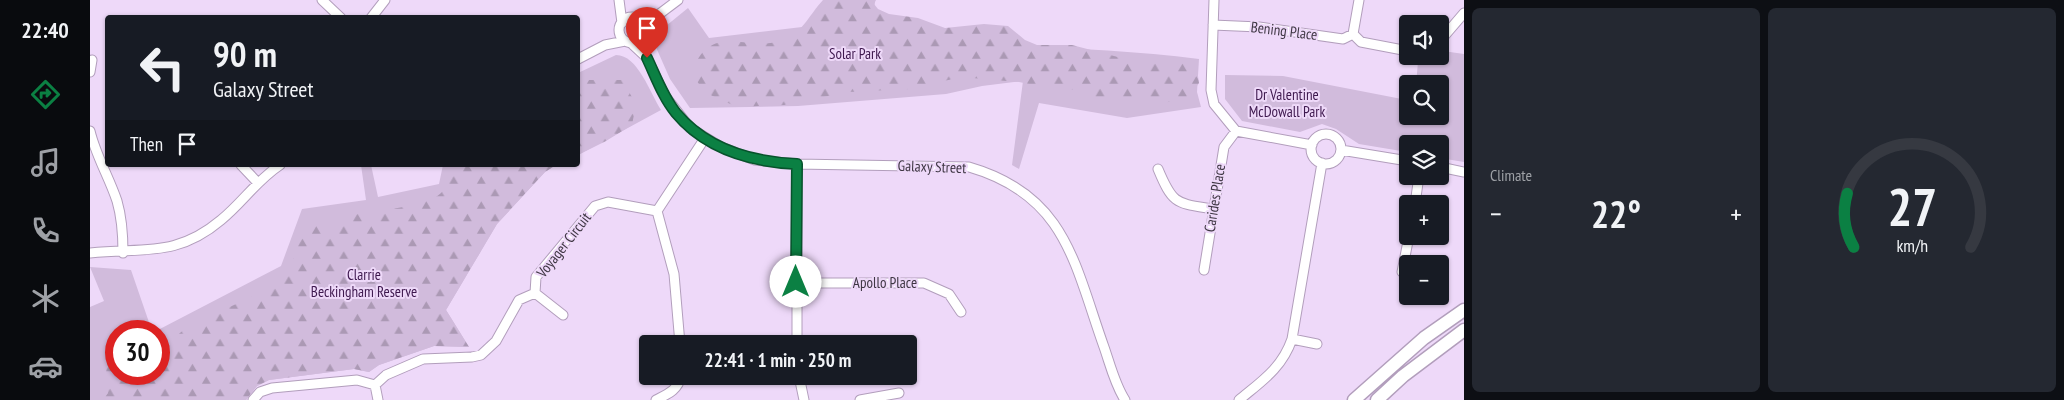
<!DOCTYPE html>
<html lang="en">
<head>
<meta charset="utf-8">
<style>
  :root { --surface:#171b24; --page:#242831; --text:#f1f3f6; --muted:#9ea1a6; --line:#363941; --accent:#0b8043 }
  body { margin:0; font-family:"PT Sans Narrow",sans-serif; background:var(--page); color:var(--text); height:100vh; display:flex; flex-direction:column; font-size:19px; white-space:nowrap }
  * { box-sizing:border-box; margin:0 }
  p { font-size:16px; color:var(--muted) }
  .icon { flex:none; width:28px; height:28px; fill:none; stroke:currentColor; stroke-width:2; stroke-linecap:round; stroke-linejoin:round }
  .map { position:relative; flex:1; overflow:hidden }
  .sheet { display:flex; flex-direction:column; gap:8px; padding:8px; background:#0d0f14; width:600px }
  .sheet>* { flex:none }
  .hud { position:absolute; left:15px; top:15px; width:475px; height:152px; border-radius:5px; box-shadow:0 1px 4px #0004; background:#171b24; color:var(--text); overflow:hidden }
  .buttons { position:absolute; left:1309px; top:15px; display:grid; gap:10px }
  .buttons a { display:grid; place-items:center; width:50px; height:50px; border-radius:5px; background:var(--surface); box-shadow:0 1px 4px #0004; font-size:25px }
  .speed { position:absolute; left:15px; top:320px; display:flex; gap:10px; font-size:25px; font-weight:700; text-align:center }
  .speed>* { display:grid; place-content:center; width:65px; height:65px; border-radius:50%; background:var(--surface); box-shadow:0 1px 4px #0004; line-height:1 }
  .speed .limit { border:8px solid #d22; background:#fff; color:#111 }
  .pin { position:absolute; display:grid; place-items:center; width:42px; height:42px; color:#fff; margin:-51px -21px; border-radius:50% 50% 50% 0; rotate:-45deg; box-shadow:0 0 5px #0007 }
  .pin .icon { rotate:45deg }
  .me { position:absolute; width:55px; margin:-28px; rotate:0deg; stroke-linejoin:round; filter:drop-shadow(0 0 4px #0008) }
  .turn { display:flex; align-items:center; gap:18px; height:105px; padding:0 25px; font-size:22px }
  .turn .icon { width:65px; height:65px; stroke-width:2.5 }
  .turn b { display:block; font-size:35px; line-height:42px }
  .then { display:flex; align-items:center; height:48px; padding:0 25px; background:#0003; gap:10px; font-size:19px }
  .big { font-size:38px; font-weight:600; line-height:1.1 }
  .sheet .tile { flex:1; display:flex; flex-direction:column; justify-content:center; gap:8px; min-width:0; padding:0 18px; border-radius:8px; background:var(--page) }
  .sheet .dial { align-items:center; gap:0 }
  .dial svg { height:130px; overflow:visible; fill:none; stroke:var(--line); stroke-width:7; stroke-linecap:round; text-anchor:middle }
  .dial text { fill:var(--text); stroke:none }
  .heat { display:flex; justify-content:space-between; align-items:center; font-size:28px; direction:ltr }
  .sheet .tiles { flex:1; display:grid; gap:8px; grid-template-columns:repeat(2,1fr) }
  .trip { position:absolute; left:549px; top:335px; width:278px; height:50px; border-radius:5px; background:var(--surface); box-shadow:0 1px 4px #0004; font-weight:600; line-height:50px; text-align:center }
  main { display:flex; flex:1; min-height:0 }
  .dock { display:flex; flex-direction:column; width:90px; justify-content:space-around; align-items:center; background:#090b0e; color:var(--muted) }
  .dock .icon { width:35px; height:35px }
  .dock .on { color:var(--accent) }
  .dock b { font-size:22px; color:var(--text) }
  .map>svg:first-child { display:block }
</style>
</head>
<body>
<main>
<nav class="dock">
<b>22:40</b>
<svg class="icon on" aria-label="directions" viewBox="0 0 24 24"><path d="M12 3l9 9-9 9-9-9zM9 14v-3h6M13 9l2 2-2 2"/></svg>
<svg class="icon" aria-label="music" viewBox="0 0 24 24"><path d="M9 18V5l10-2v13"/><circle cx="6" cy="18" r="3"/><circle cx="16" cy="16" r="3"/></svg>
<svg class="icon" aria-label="phone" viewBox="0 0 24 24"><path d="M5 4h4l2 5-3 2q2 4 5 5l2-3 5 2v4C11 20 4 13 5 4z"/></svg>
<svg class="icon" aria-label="climate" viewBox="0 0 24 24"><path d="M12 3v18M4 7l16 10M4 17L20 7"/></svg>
<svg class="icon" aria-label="car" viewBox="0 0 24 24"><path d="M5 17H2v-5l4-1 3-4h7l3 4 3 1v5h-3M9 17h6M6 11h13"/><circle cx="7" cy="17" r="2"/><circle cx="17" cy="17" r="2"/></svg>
</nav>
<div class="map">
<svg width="1374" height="400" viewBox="0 0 1374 400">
  <defs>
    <pattern id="forest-firs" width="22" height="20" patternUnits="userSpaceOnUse" patternTransform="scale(1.25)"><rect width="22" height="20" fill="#d1bbdc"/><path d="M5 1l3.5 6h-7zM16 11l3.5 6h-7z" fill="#ab99b4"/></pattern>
  </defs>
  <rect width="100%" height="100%" fill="#eed9f9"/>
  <path fill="#d1bbdc" d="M 785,0 L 784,12 C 807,19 830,29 854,33 C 937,51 1025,47 1109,59 L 1107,92 L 1111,107 L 1037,118 L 949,103 L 929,169 L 922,165 L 933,81 L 892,86 L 856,94 L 708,106 L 600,108 L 580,79 L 565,45 L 571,30 L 598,8 L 619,38 L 729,25 Z
    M 1353,51 L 1374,54 L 1374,162 L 1350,158 L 1350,144 L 1318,144 L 1317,152 L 1269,144 L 1246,129 L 1232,124 L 1210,132 L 1152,121 L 1135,99 L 1135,75 L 1193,76 L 1317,100 L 1318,116 L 1350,116 L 1350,84 L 1326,84 L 1328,62 L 1342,64 Z
    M 526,55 C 548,55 560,93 571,110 L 488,155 L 488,73 Z
    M 271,165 L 281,165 L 288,197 L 349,184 L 353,165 L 466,165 L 455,172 L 407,224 L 356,310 L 379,347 L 344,346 L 289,365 L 279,372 L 264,369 L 179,380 L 167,386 L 156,400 L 0,400 L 0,307 L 14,301 L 0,267 L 41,270 L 62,331 L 26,331 L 26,374 L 69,374 L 69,331 L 66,331 L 191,266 L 212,209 L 276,200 Z"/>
  <path fill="url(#forest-firs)" d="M 733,0 L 786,0 L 784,4 L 788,9 L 799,14 L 828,18 L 855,28 L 894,24 L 918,26 L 935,40 L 947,45 L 982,45 L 1043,61 L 1062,59 L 1098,62 L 1107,69 L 1109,83 L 1100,96 L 1092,101 L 1065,103 L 1041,97 L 1010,100 L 984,89 L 974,91 L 929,82 L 871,77 L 820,89 L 758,92 L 694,105 L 647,107 L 616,93 L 602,75 C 617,18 660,55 696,39 C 714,30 720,14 733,0 Z
    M 488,80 L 532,80 L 546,104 L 542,125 L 516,141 L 488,155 Z
    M 363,165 L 466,165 L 455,172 L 407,224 L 356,310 L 379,347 L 344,346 L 289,365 L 279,372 L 264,369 L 179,380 L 167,386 L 156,400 L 12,400 L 18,393 L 16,369 L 26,359 L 26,374 L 69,374 L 69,349 C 82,344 86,334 98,327 C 128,308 171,300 194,273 C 205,261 209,242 214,227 L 224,222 L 236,230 C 241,226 246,221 252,218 C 275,210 336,209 351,193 C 358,186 361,174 363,165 Z"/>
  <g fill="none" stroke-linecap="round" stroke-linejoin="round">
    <g stroke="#b29ebc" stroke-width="11">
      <path id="minor" d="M 232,0 L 251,18
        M 529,0 L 532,23
        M 1124,0 L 1121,90 L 1124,104 L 1146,131 L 1222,145
        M529 30a13 13 0 1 1 26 0a13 13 0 1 1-26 0Z
        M 281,18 L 295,0
        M 1123,25 L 1169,27 L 1253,39 L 1263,34
        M 556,30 L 568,15 L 588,0
        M 1263,34 L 1271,42 L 1318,51
        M 1263,34 L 1269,0
        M 1350,41 L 1374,13
        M 542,44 L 557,58 L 575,96 L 600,128 L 631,147 L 665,160 L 707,164 L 879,167 C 976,195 984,263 1014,347 C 1020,364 1025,385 1035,400
        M 488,59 L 515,45 L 535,41
        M 0,72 L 2,60
        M 0,131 C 6,156 19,177 27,201 C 32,218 33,235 33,253
        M1221 149a15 15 0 1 1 30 0a15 15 0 1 1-30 0Z
        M 1251,150 L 1318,161
        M 151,165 L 168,183
        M 1350,167 L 1374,172
        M 1068,169 C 1083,205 1086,203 1123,209
        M 1325,204 L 1329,176
        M 567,211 L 584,274 L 590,344
        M 567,211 L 615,138
        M 0,253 C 53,247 86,258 131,220 C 152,203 167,180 190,165
        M 1114,270 L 1134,147 L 1146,131
        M 1312,272 L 1319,236
        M 706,283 L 834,283 L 859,294 L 871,312
        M 445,293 L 473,315
        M 1202,339 L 1227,344
        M 707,344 L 707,164
        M 709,376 L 714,400
        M 285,385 L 288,400
        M 163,400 L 170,392 L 182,388 L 267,380 L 285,385 L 296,375 L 333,359 L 382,357 L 391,355 L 406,341 L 429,300 L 445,293 L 446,277 L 505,206 L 518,202 L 567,211
        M 566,400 C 578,394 588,390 591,376
        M 770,400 L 809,393
        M 1149,400 C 1172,381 1192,368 1202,339 L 1232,163"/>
    </g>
    <g stroke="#b29ebc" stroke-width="15">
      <path id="highway" d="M 1264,400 L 1334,338 L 1374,310
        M 1287,400 L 1313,376 L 1374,330"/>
    </g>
    <use href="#minor" stroke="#fff" stroke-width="9"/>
    <use href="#highway" stroke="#fff" stroke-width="12"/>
  </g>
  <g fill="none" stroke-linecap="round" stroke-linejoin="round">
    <g stroke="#07532c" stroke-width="12">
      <path id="route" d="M 557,58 C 566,77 573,97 586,113 C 616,149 662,162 707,164 L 706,282"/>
    </g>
    <use href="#route" stroke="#0b8043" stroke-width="9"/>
  </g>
  <g text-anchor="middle" stroke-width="4" stroke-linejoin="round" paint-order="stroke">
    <g font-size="15" fill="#3f3744" stroke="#eed9f9">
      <text transform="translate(1194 31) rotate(7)" y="5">Bening Place</text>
      <text transform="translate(842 167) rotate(2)" y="5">Galaxy Street</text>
      <text transform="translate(1125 198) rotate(-81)" y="5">Carides Place</text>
      <text transform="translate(474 245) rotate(-52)" y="5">Voyager Circuit</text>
      <text x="795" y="288">Apollo Place</text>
    </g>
    <g font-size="15" fill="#3e184e" stroke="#eed9f9">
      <text x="765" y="59">Solar Park</text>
      <text x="1197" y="100">Dr Valentine<tspan x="1197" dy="17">McDowall Park</tspan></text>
      <text x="274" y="280">Clarrie<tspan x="274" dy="17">Beckingham Reserve</tspan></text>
    </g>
  </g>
</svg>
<div class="buttons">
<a><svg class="icon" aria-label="sound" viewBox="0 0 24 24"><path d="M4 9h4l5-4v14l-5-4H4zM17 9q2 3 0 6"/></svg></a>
<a><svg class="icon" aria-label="search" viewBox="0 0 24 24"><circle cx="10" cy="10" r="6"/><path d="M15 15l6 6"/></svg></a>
<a><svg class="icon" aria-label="layers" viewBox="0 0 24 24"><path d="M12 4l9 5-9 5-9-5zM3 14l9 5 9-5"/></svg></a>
<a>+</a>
<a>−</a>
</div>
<div class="speed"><div class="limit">30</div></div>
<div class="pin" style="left:557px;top:58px;background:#d93025"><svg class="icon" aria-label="arrive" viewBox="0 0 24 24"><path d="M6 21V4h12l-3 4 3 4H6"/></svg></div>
<svg class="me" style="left:706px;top:282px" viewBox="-20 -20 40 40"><circle r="19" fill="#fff"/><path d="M0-13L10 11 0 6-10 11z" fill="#0b8043"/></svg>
<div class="trip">22:41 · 1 min · 250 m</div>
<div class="hud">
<div class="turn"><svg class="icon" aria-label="left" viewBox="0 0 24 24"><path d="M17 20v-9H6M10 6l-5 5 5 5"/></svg><div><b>90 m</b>Galaxy Street</div></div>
<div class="then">Then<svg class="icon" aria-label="arrive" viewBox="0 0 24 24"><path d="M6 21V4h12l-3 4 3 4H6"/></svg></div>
</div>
</div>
<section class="sheet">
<div class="tiles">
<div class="tile"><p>Climate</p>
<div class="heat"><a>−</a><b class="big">22°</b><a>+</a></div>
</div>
<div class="tile dial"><svg viewBox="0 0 100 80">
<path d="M14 69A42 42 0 1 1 86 69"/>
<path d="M14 69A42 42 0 0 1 10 36" stroke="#0b8043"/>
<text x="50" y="56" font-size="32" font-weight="700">27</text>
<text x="50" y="72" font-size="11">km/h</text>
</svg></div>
</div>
</section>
</main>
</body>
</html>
